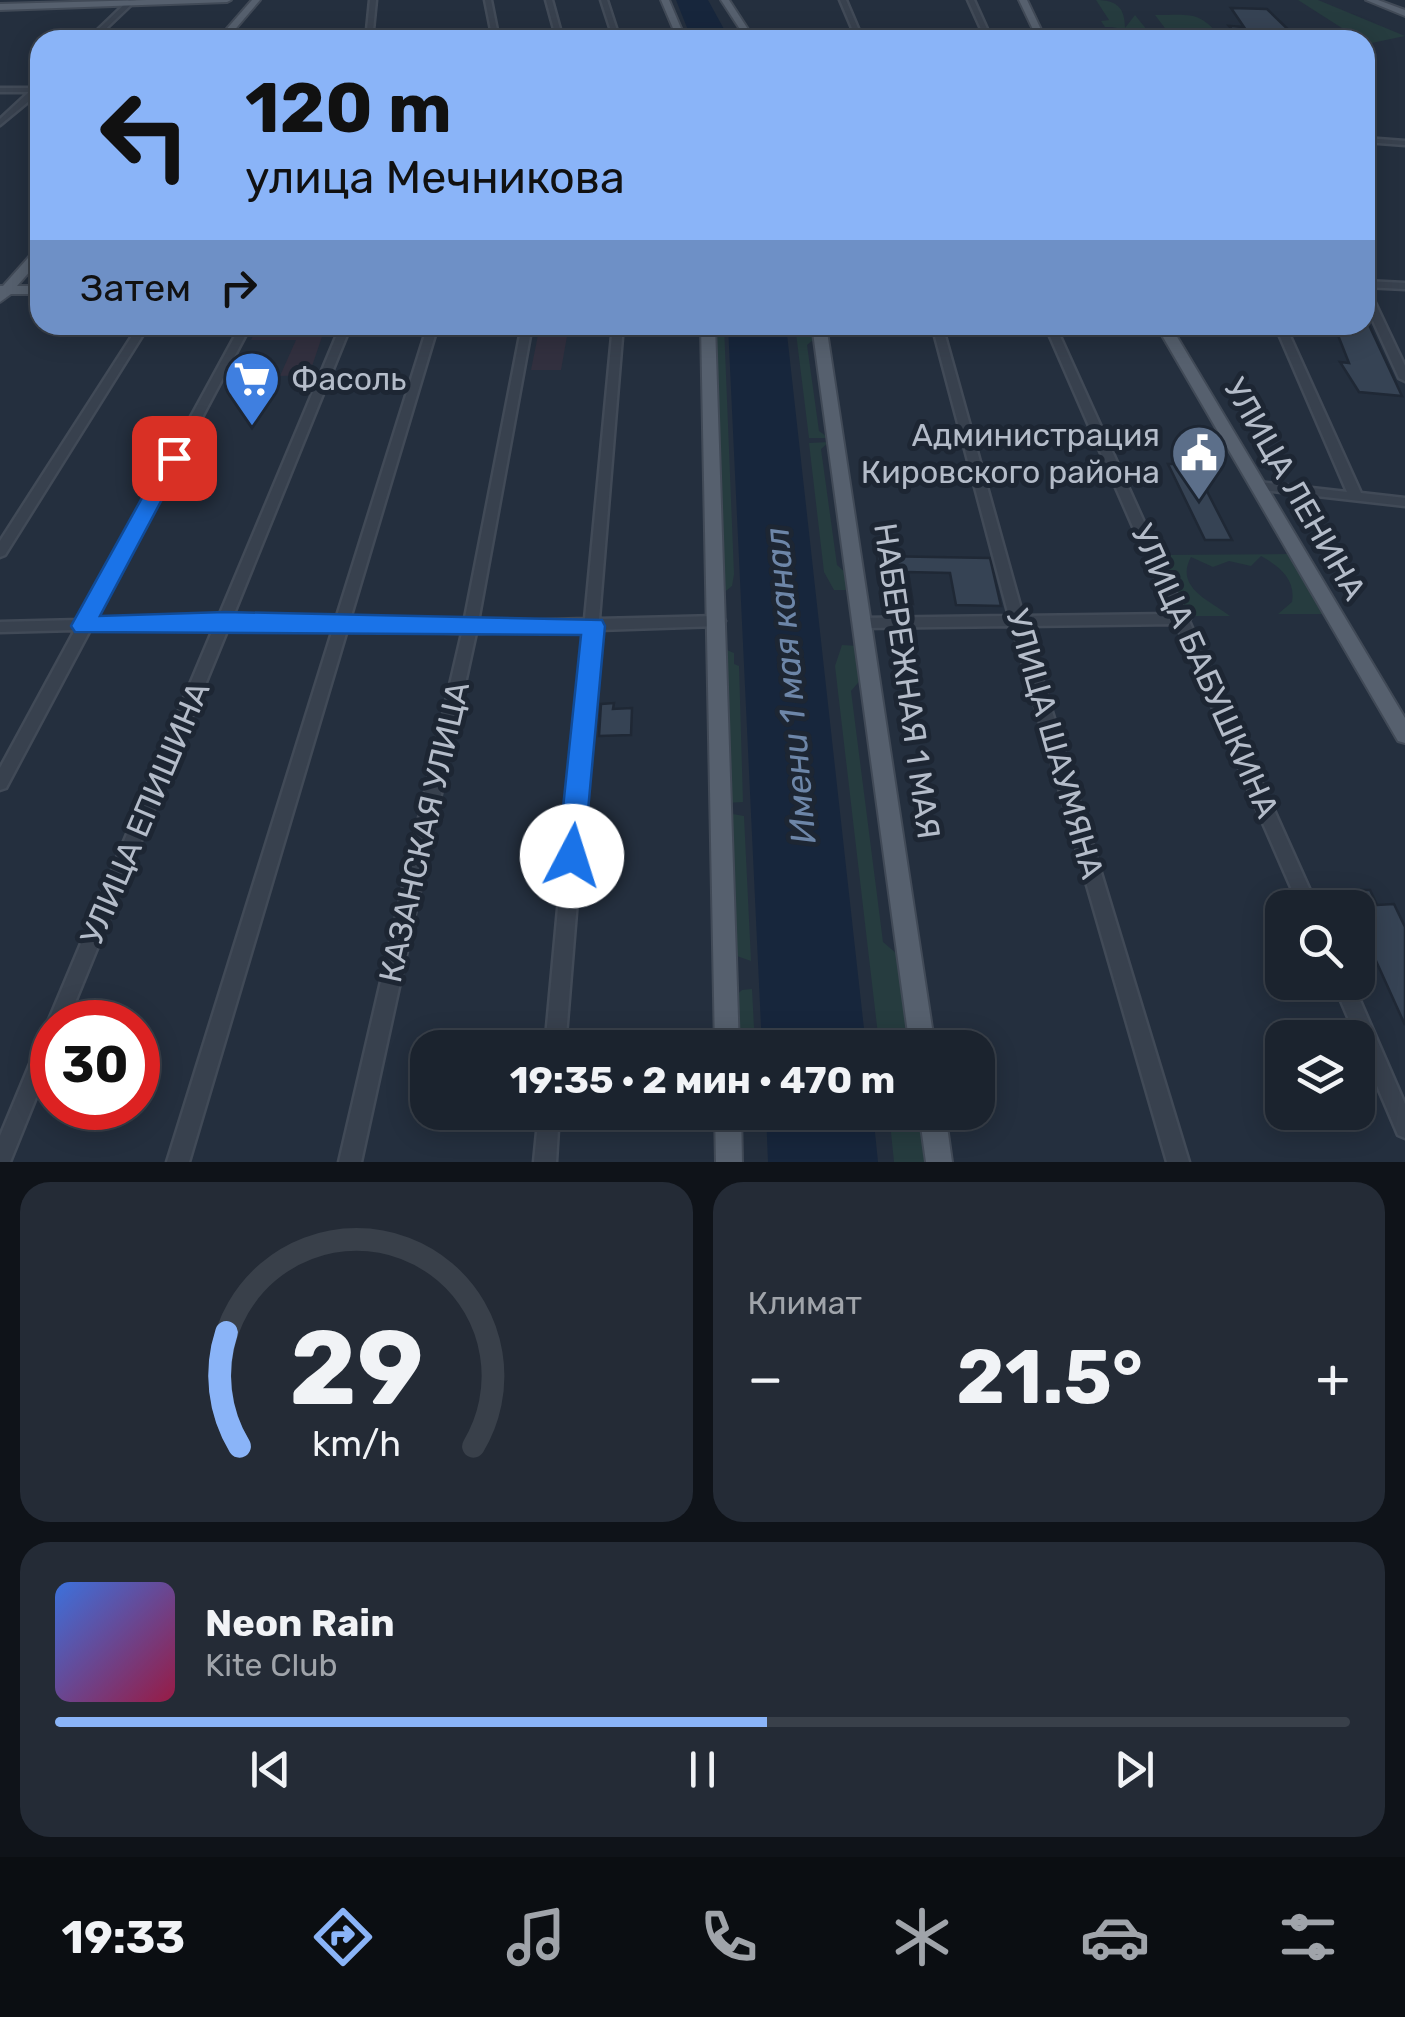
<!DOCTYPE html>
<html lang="ru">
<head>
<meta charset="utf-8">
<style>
  :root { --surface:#1b232e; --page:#242b36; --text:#f1f3f6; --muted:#a0a4aa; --line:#39404a; --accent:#8ab4f8 }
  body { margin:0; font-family:Rubik,sans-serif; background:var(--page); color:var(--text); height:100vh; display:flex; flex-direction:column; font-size:38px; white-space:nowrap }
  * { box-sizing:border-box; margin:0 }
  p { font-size:32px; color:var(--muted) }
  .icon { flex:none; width:55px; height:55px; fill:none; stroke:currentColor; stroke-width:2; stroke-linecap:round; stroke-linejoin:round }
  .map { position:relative; height:1162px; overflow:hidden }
  .details { display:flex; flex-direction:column; gap:20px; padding:20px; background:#0f1319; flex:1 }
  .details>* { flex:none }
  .top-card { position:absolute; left:30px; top:30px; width:1345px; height:305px; border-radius:30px; box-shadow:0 5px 25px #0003,0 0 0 2px var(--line); background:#8ab4f8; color:#111; overflow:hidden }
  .controls { position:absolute; left:1265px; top:890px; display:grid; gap:20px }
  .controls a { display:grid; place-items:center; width:110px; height:110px; border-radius:20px; background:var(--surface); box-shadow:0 5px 25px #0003,0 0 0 2px var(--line); font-size:50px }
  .speed { position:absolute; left:30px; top:1000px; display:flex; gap:20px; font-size:50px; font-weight:700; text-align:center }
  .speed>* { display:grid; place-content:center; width:130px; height:130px; border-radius:50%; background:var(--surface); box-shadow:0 5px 25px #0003,0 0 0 2px var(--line); line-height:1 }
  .speed .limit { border:15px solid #d22; background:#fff; color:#111 }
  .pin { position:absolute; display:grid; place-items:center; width:85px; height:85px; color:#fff; margin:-42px; border-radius:20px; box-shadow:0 5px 15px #0006 }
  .me { position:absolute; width:110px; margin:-55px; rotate:5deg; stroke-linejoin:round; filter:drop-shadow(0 0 8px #0008) }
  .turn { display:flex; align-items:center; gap:35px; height:210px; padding:0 50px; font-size:45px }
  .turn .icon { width:130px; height:130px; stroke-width:2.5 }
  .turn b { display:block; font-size:70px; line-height:85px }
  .then { display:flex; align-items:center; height:95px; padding:0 50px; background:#0003; gap:20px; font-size:38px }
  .big { font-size:75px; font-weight:700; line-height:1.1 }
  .details .widget { flex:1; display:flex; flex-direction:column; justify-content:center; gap:15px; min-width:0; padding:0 35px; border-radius:30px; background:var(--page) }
  .details .dial { align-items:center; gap:0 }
  .dial svg { height:260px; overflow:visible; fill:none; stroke:var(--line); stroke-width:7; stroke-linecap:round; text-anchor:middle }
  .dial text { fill:var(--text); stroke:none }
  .song { display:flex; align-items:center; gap:30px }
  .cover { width:120px; height:120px; border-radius:15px; background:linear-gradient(135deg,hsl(220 70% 55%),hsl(340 70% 35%)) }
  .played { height:10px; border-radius:5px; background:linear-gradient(90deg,var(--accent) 55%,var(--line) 55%) }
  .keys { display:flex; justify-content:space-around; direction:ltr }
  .heat { display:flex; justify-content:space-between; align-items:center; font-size:55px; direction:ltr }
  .details .tiles { flex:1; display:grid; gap:20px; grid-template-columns:1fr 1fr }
  .widget:last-child { grid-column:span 2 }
  .trip { position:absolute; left:410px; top:1030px; width:585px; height:100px; border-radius:30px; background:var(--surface); box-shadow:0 5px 25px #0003,0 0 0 2px var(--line); font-weight:700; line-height:100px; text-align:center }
  .dock { display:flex; height:160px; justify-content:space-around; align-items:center; background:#0b0e12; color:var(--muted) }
  .dock .icon { width:70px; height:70px }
  .dock .active { color:var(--accent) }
  .dock b { font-size:45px; color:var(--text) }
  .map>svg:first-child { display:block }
</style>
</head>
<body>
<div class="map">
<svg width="1405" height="1162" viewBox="0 0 1405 1162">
  <rect width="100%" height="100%" fill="#242f3e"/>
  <path fill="#32303f" d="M 258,325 L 326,325 L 309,375 L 280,376 L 296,340 L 251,340 Z
    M 540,325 L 569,325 L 561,370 L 531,370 Z"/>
  <path fill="#263c3f" d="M 1096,0 C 1117,0 1125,8 1125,28 L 1135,15 L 1155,40 L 1115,40 L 1106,29 L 1117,27 L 1105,27 L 1101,21 L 1109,20 Z
    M 1298,0 L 1318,0 L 1405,36 L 1367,44 Z
    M 1155,15 C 1190,15 1201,10 1222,40 L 1174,40 Z
    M 712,325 L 724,325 L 734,574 L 732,586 L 722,594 Z
    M 795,325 L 811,325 L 813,340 L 807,345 L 819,431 L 829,438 L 809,438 Z
    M 829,442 L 821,449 L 837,565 L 847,574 L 849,590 L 834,590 L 824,572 L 809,443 Z
    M 1288,554 L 1322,614 L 1278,614 L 1292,602 C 1296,579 1279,566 1261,556 L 1251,566 L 1229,561 L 1213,567 L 1191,557 C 1174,588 1211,601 1230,616 L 1186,616 L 1160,555 Z
    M 842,645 L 858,646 L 863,677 L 851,691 L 883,942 L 903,959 L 911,1035 L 878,1035 L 835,666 Z
    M 722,648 L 734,653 L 734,664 L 739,666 L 743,802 L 725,803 Z
    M 727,813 L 744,816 L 751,961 L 731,954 Z
    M 752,989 L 755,1047 L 734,1047 L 732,999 L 742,990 Z
    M 889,1113 L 922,1113 L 928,1162 L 894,1162 Z"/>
  <path fill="#17263c" d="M 676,0 L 708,0 L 730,40 L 692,40 Z
    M 728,325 L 786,325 L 866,1047 L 762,1047 Z
    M 766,1113 L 873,1113 L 878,1162 L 768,1162 Z"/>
  <path fill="#364354" stroke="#1f2835" stroke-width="2.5" d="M 1231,8 L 1267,9 L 1299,40 L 1241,40 L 1229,26 L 1244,27 Z
    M 1334,325 L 1369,325 L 1402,396 L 1359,392 L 1340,362 L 1349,363 Z
    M 1168,464 L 1193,464 L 1232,540 L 1205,540 Z
    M 877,556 L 990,558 L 1001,606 L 956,605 L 950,573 L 908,572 L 913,604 L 882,603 Z
    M 614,703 L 613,709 L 632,708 L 631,735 L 599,736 L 601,704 Z
    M 1357,890 L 1370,890 L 1377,905 L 1394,904 L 1405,927 L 1405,1025 L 1358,921 L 1358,905 L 1364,905 Z"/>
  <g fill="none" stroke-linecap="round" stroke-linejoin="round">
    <g stroke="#414a57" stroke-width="5">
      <path id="minor" d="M 129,0 L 136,0 L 94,40 L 87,40 Z
        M 370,0 L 376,0 L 372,40 L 366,40 Z
        M 485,0 L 491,0 L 499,40 L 493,40 Z
        M 546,0 L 552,0 L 563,40 L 557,40 Z
        M 601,0 L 607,0 L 620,40 L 614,40 Z
        M 840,0 L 846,0 L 863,40 L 857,40 Z
        M 968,0 L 974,0 L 992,40 L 986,40 Z
        M 37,84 L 40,84 L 40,92 L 0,125 L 0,119 L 29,92 L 0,92 L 0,88 L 34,88 Z
        M 1365,138 L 1405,141 L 1405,145 L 1365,142 Z
        M 1365,281 L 1405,283 L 1405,289 L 1365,287 Z
        M 1365,289 L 1370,292 L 1405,366 L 1405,381 L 1399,378 L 1365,303 Z
        M 139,325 L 149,325 L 5,555 L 0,557 L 0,541 Z
        M 241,325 L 251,325 L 95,619 L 219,616 L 341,325 L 351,325 L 233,616 L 336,619 L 428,325 L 438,325 L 350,619 L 464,623 L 522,325 L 532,325 L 478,622 L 585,619 L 613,325 L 623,325 L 599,619 L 718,616 L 723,617 L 725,621 L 723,625 L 718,626 L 599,630 L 565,1048 L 545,1048 L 584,630 L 476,633 L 361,1162 L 339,1162 L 462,633 L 347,630 L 189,1162 L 167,1162 L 333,629 L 229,626 L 67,1022 L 52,1022 L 52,1058 L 10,1162 L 0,1162 L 0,1136 L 45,1028 L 50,1026 L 48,1022 L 214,627 L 90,630 L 6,788 L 0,790 L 0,768 L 75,630 L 0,632 L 0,622 L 80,620 Z
        M 932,325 L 942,325 L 1023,616 L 1171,614 L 1045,325 L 1055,325 L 1186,615 L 1190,619 L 1189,621 L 1318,908 L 1300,908 L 1176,624 L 1026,626 L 1189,1162 L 1167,1162 L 1012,626 L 863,628 L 858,627 L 856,623 L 858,619 L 863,618 L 1009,616 Z
        M 1275,325 L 1285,325 L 1361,493 L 1405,498 L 1405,506 L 1254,489 L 1252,486 L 1258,482 L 1347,492 Z
        M 1333,982 L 1352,982 L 1405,1104 L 1405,1138 L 1398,1135 Z
        M 539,1112 L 559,1112 L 556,1162 L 534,1162 Z"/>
    </g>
    <g stroke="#414a57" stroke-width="4">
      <path id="major" d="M 146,0 L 231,0 L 227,2 L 0,10 L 0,4 Z
        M 252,0 L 260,0 L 226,40 L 217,40 Z
        M 661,0 L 669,0 L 686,40 L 678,40 Z
        M 721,0 L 729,0 L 755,40 L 747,40 Z
        M 1019,0 L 1027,0 L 1046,40 L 1038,40 Z
        M 1366,0 L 1378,0 L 1405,10 L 1405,16 Z
        M 40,248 L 40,260 L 17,286 L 40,286 L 40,294 L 11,294 L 0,302 L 0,286 L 3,286 L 36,249 Z
        M 701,325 L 715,325 L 739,1048 L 715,1048 Z
        M 812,325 L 826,325 L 935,1048 L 910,1048 Z
        M 1156,325 L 1170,325 L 1405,718 L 1405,743 L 1398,741 Z
        M 715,1112 L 741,1112 L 742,1162 L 716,1162 Z
        M 919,1112 L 945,1112 L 952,1162 L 926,1162 Z"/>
    </g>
    <use href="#minor" fill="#38414e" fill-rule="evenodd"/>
    <use href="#major" fill="#56606e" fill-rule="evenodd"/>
  </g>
  <path fill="#1a73e8" stroke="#114b97" stroke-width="2.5" d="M 174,452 L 184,458 L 100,616 L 225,612 L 602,620 L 605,626 L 583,865 L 572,869 L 562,865 L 558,856 L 581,635 L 75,632 L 71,626 L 164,458 Z"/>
  <defs>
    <g id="supermarket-pin" transform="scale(2.875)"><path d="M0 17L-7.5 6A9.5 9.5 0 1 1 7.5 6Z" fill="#3f7fe0" stroke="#1d2633"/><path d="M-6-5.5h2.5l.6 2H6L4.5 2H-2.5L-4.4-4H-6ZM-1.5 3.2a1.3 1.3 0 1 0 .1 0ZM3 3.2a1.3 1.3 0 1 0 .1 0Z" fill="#fff"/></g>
    <g id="civic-pin" transform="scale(2.875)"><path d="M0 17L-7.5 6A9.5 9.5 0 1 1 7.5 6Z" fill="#5c6f8a" stroke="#1d2633"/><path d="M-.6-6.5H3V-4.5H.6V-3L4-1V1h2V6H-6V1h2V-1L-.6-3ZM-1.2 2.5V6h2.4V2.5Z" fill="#fff"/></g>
  </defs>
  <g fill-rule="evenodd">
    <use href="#supermarket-pin" x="252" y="379"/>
    <use href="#civic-pin" x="1199" y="453"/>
  </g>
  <g text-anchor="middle" stroke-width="10" stroke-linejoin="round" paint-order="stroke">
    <g font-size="32" fill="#b4bcc9" stroke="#1d2633" text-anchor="start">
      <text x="291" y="390">Фасоль</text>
      <text x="1160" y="446" text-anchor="end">Администрация<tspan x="1160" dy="37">Кировского района</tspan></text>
    </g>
    <g font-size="32" fill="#b4bcc9" stroke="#1d2633">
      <text transform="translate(1295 489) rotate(60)" y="11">УЛИЦА ЛЕНИНА</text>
      <text transform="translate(1205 671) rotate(66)" y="11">УЛИЦА БАБУШКИНА</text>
      <text transform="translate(907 681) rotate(82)" y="11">НАБЕРЕЖНАЯ 1 МАЯ</text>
      <text transform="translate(1055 744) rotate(74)" y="11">УЛИЦА ШАУМЯНА</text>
      <text transform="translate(145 813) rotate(-67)" y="11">УЛИЦА ЕПИШИНА</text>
      <text transform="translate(424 832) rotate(-77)" y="11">КАЗАНСКАЯ УЛИЦА</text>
    </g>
    <g font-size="35" font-style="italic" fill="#6d86a8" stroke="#1d2633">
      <text transform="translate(790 686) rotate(-95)" y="12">Имени 1 мая канал</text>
    </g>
  </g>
</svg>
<div class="controls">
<a><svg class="icon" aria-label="search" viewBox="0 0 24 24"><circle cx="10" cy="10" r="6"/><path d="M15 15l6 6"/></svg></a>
<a><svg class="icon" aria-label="layers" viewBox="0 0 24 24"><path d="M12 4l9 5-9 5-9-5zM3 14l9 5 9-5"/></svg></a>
</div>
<div class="speed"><div class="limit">30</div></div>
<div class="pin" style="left:174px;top:458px;background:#d93025"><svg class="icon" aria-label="arrive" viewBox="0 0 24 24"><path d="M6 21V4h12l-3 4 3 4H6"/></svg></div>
<svg class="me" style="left:572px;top:856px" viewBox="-20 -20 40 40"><circle r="19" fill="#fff"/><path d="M0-13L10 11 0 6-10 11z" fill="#1a73e8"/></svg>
<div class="trip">19:35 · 2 мин · 470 m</div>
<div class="top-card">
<div class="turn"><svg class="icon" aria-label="left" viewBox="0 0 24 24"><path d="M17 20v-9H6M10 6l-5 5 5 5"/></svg><div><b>120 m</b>улица Мечникова</div></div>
<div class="then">Затем<svg class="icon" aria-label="right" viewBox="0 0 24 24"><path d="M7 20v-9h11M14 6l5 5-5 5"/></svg></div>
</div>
</div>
<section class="details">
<div class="tiles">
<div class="widget dial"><svg viewBox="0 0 100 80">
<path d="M14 69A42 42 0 1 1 86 69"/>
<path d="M14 69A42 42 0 0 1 10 34" stroke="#8ab4f8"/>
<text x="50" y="56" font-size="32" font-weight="700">29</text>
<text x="50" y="72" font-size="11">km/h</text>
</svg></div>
<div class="widget"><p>Климат</p>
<div class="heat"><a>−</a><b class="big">21.5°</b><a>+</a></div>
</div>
<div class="widget">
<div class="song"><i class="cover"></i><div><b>Neon Rain</b><p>Kite Club</p></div></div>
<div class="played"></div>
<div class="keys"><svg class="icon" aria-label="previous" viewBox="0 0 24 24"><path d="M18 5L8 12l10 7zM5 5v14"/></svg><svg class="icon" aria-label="pause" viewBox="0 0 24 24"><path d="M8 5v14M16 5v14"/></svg><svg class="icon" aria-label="next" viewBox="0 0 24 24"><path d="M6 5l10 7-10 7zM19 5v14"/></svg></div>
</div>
</div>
</section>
<nav class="dock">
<b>19:33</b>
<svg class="icon active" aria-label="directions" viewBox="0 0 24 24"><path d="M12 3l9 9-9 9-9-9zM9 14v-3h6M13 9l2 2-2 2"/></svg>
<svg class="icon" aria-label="music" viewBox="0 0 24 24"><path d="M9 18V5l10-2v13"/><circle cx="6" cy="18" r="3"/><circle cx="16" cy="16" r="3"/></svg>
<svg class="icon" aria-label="phone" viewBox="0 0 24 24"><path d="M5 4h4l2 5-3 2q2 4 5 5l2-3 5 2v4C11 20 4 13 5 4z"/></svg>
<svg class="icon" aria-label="climate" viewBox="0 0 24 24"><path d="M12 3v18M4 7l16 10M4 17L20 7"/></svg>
<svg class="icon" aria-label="car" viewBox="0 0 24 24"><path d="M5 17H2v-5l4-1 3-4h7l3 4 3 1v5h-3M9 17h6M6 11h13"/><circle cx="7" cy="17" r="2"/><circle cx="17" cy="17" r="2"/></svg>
<svg class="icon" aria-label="filters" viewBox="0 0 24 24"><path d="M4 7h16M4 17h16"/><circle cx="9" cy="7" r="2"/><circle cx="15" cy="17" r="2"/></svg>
</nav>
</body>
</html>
